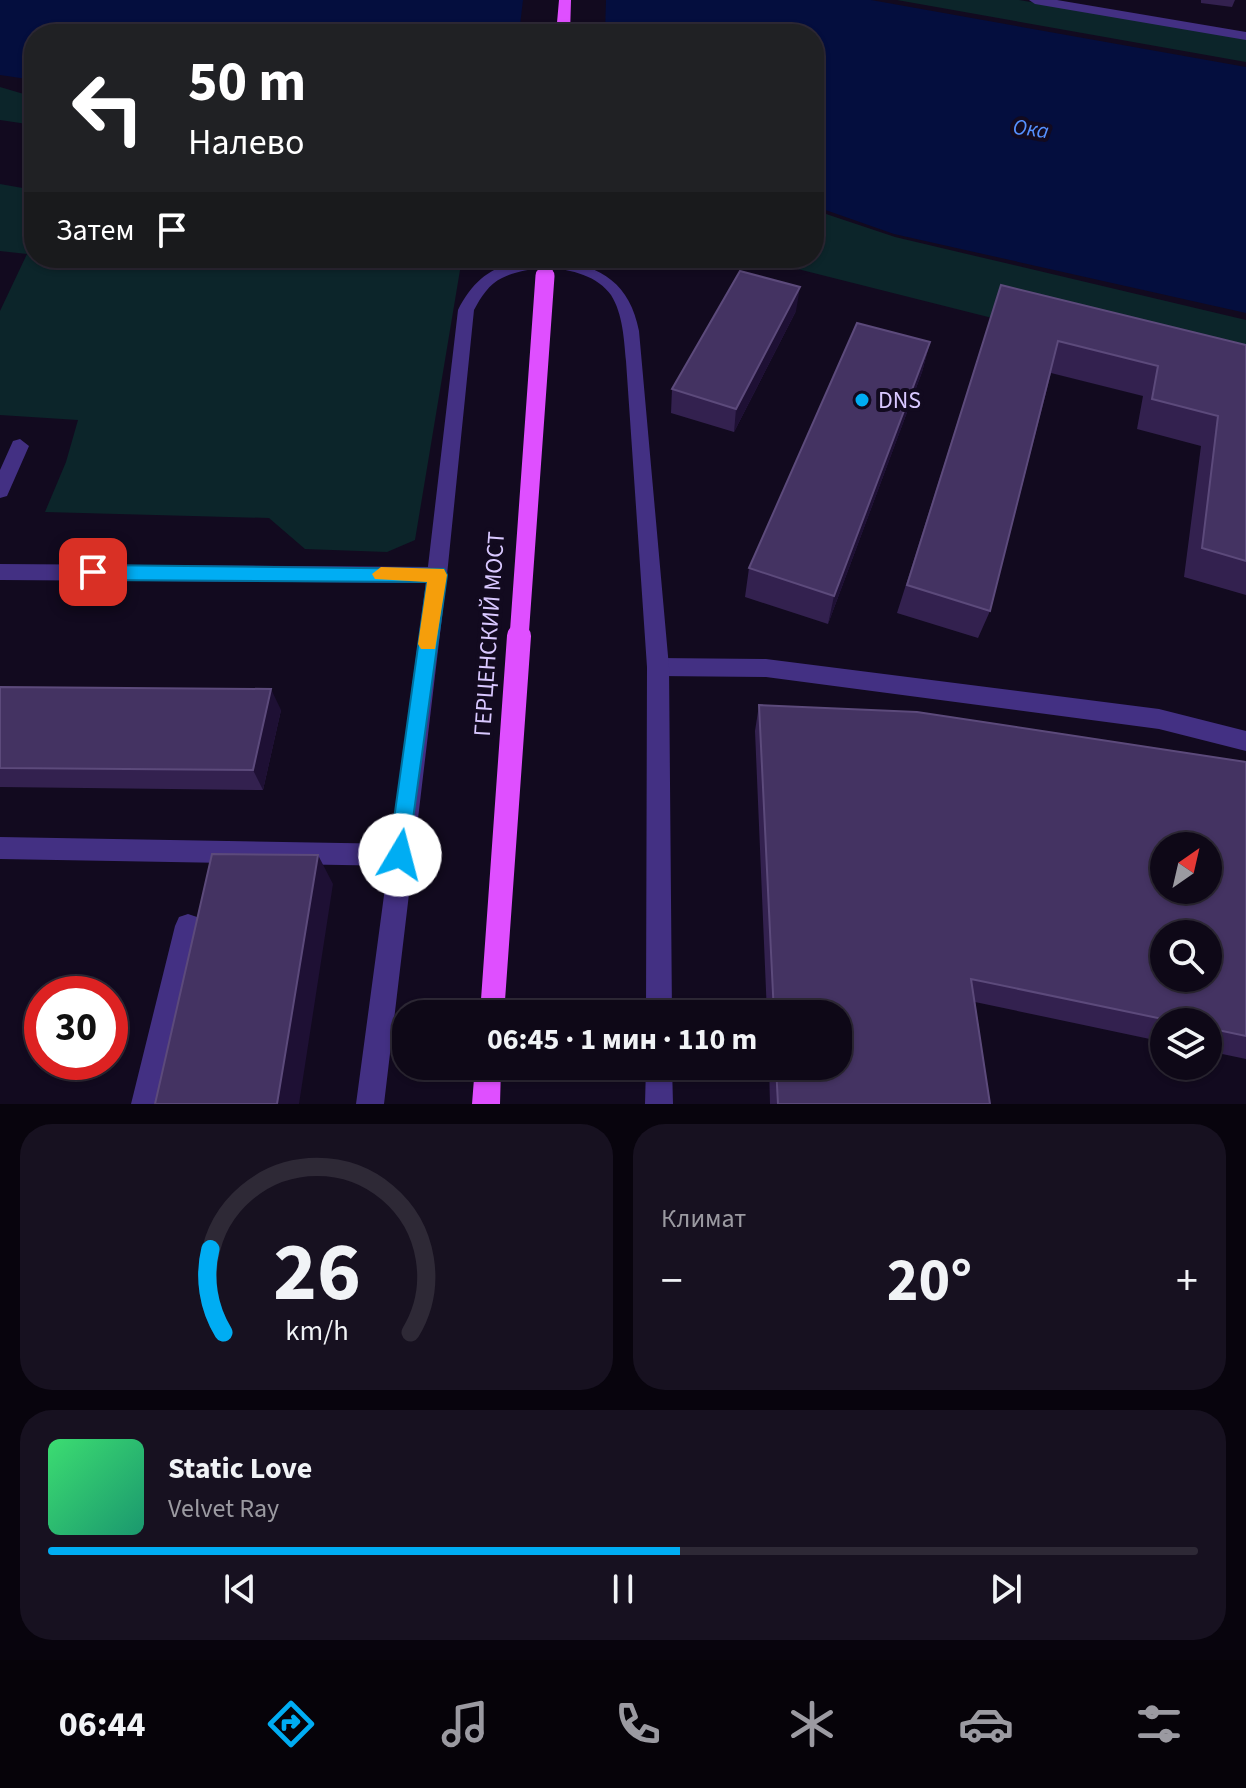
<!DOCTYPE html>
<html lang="ru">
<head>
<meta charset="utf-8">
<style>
  :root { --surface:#0e0817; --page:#171120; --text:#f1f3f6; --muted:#9b9aa1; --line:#2e2936; --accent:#00adf3 }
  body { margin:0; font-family:"Source Sans 3",sans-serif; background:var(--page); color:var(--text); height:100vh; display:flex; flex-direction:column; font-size:30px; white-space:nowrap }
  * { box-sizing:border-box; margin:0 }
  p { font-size:26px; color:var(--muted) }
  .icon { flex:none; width:44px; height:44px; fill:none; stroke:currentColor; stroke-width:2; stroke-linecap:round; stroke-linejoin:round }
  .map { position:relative; height:1104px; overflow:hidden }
  .drawer { display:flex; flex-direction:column; gap:20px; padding:20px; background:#08040d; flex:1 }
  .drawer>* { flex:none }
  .hud { position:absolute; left:24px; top:24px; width:800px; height:244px; border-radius:32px; box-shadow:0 2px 6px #0004,0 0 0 2px var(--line); background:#202124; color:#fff; overflow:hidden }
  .needle { width:52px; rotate:34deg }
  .fabs { position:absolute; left:1150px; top:832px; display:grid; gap:16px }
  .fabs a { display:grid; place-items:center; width:72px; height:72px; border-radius:50%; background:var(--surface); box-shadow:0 2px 6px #0004,0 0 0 2px var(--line); font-size:40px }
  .speed { position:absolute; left:24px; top:976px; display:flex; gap:16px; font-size:40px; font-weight:700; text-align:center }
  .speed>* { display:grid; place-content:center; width:104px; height:104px; border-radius:50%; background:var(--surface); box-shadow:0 2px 6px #0004,0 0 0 2px var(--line); line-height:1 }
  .speed .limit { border:12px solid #d22; background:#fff; color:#111 }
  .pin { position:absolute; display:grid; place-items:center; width:68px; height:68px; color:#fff; margin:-34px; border-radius:16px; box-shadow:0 4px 12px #0006 }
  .me { position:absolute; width:88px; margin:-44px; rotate:8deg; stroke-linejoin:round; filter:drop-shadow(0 0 6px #0008) }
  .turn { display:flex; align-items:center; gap:28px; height:168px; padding:0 32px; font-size:36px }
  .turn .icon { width:104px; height:104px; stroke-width:2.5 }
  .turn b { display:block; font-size:56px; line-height:68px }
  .then { display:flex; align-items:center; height:76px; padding:0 32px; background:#0003; gap:16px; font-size:30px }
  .big { font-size:60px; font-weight:700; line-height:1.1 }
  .drawer .tile { flex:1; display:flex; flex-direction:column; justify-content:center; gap:12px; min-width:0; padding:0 28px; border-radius:32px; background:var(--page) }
  .drawer .dial { align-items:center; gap:0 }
  .dial svg { height:208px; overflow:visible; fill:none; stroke:var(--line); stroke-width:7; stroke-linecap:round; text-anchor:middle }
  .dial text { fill:var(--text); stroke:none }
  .song { display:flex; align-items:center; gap:24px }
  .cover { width:96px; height:96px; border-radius:12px; background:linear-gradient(135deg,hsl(140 70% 55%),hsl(160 70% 35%)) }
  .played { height:8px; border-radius:4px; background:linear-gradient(90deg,var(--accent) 55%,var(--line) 55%) }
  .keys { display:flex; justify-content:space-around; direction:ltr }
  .heat { display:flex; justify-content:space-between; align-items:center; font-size:44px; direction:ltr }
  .drawer .tiles { flex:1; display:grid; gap:20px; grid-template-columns:1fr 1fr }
  .tile:last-child { grid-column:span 2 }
  .trip { position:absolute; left:392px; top:1000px; width:460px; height:80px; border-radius:32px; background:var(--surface); box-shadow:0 2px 6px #0004,0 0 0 2px var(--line); font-weight:700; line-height:80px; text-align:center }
  .tabs { display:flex; height:128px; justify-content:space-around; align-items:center; background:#060309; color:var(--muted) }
  .tabs .icon { width:56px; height:56px }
  .tabs .on { color:var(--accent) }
  .tabs b { font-size:36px; color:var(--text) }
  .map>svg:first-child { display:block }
</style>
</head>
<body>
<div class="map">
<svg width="1246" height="1104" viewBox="0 0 1246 1104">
  <rect width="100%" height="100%" fill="#120a1f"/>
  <path fill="#0c252a" d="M 897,0 L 1019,0 L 1246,38 L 1246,62 Z
    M 0,87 L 34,97 L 34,125 L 0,120 Z
    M 0,184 L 34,190 L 34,258 L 462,258 L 415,540 L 387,552 L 305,549 L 269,518 L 45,512 L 66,462 L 78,420 L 0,415 L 0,311 L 27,254 L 0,251 Z
    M 814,210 L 895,237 L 1246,320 L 1246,382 L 754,258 L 814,258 Z"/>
  <path fill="#040e3e" d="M 0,0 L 871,0 L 1246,67 L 1246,313 L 894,234 L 814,206 L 814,34 L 34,34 L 34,80 L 0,75 Z"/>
  <path fill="#120a1f" d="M 523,0 L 606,0 L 605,34 L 519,34 Z"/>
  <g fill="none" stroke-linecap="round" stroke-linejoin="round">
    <path fill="#433083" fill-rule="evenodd" d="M 20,439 L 29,446 L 7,496 L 0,498 L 0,470 L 13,441 Z
      M 0,564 L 437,567 L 444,569 L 447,575 L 444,581 L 437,583 L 0,580 Z
      M 658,658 L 766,659 L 1159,709 L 1246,731 L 1246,751 L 1159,729 L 766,677 L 658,676 L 650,673 L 647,667 L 650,661 Z
      M 0,837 L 400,844 L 409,847 L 412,855 L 409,863 L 400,866 L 0,859 Z
      M 188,914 L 197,917 L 201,926 L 159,1104 L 131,1104 L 175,926 L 179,917 Z"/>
    <path fill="#433083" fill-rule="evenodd" d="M 1029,0 L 1057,0 L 1246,32 L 1246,40 L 1035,4 Z
      M 557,260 C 602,266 630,284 639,331 L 669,667 L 672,1014 L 646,1014 L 647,667 L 626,361 C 624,340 623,314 611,295 C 590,265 533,262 502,278 C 489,284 481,297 474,310 L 447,575 L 384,1104 L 356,1104 L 427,575 L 458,310 C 480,266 510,259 557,260 Z
      M 646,1066 L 672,1066 L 673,1104 L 645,1104 Z"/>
    <path fill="#df4fff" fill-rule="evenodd" d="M 559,0 L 571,0 L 570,34 L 556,34 Z
      M 475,1066 L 501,1066 L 500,1104 L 472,1104 Z"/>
    <path stroke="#df4fff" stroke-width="14" d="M 545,278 L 546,258"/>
    <path stroke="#df4fff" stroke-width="19" d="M 519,638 L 545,276"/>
    <path stroke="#df4fff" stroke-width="24" d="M 492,1014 L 519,636"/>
  </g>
  <path fill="#33214f" d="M 1201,0 L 1235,0 L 1232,7 L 1201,3 Z
    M 1001,285 L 1246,345 L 1246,595 L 1184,577 L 1201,446 L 1137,429 L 1143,396 L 1051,373 L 990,611 L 978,638 L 897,613 Z
    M 796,311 L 734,432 L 671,413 L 672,389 Z
    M 930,342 L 922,372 L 828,624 L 745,597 L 749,568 Z
    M 0,687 L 281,710 L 263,790 L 0,787 Z
    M 759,705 L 1246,762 L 1246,1059 L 1208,1051 L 1208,1022 L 1164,1022 L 1164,1042 L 975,1002 L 990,1104 L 770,1104 L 769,1066 L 838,1066 L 838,1014 L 767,1014 L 755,731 Z"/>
  <path fill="#1e1034" d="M 800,287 L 796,311 L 734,432 L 736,409 Z
    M 930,342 L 922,372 L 828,624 L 834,596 Z
    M 271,689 L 281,710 L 263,790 L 253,770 Z
    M 318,855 L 333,884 L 299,1104 L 277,1104 Z"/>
  <path fill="#443362" stroke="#5c4a7b" stroke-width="2" fill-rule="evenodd" d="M 740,271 L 800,287 L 736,409 L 672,389 Z
    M 1001,285 L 1246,345 L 1246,561 L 1202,548 L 1218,416 L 1152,399 L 1158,366 L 1058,341 L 990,611 L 907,585 Z
    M 857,323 L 930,342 L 834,596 L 749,568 Z
    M 0,687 L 271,689 L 253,770 L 0,768 Z
    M 759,705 L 917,712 L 1246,762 L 1246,1036 L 1208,1028 L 1208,1022 L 1177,1022 L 971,979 L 990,1104 L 778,1104 L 776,1066 L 838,1066 L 838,1014 L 774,1014 ZM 1164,846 L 1208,846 L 1208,890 L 1164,890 ZM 1164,934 L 1208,934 L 1208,978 L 1164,978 Z
    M 212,854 L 318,855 L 277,1104 L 155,1104 Z"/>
  <path fill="#00adf3" stroke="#00709e" stroke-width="2" d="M 93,565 L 444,569 L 447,575 L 407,862 L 400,865 L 392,862 L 389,855 L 427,582 L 93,580 L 83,572 Z"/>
  <path fill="#f59e0b" d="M 381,567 L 444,569 L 447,575 L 435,649 L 421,649 L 418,644 L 427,582 L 375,579 L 372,574 Z"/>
  <circle fill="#00adf3" stroke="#120a1f" stroke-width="3" cx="862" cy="400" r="8"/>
  <g text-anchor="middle" stroke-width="8" stroke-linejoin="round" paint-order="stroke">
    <g font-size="22" font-style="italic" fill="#5691ff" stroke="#120a1f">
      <text transform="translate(1031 128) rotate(8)" y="8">Ока</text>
    </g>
    <g font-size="24" fill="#d9c8ff" stroke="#120a1f" text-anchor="start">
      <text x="878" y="408">DNS</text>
    </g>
    <g font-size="24" fill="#d9c8ff" stroke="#120a1f">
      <text transform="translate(489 634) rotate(-86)" y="8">ГЕРЦЕНСКИЙ МОСТ</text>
    </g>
  </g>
</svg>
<div class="fabs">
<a><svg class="needle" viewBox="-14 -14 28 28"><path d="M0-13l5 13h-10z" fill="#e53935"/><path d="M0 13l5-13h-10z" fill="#9b9aa1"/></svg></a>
<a><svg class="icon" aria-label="search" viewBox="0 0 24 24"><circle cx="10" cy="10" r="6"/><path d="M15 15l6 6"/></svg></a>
<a><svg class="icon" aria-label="layers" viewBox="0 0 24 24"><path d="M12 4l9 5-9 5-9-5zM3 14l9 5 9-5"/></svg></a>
</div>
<div class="speed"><div class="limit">30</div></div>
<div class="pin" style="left:93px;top:572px;background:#d93025"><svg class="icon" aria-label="arrive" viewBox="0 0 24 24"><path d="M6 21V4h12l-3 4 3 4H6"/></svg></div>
<svg class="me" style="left:400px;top:855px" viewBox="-20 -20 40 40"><circle r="19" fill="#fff"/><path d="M0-13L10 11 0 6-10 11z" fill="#00adf3"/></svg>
<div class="trip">06:45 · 1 мин · 110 m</div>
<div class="hud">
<div class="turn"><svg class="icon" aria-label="left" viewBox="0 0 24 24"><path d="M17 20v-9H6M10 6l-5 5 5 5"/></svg><div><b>50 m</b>Налево</div></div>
<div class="then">Затем<svg class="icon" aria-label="arrive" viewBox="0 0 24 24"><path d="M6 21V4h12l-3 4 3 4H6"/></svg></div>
</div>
</div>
<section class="drawer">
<div class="tiles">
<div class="tile dial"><svg viewBox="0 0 100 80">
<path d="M14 69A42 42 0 1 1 86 69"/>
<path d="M14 69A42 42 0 0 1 9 37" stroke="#00adf3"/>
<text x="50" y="56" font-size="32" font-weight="700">26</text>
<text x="50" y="72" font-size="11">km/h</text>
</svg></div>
<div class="tile"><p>Климат</p>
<div class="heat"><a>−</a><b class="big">20°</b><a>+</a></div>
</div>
<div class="tile">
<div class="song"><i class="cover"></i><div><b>Static Love</b><p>Velvet Ray</p></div></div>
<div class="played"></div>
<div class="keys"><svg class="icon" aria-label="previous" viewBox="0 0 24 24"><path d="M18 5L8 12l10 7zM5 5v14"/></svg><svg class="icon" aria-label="pause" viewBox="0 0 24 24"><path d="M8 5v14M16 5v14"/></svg><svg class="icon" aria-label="next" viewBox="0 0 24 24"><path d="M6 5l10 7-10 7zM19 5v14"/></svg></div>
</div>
</div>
</section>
<nav class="tabs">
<b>06:44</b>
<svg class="icon on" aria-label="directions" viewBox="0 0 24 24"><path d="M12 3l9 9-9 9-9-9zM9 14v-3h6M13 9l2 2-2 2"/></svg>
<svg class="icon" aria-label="music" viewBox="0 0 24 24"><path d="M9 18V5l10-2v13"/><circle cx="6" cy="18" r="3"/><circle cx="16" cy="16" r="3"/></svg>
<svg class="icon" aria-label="phone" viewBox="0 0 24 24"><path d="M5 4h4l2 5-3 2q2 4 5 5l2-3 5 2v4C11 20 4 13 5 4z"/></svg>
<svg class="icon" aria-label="climate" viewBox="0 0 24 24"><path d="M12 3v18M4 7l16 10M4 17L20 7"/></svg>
<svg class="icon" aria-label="car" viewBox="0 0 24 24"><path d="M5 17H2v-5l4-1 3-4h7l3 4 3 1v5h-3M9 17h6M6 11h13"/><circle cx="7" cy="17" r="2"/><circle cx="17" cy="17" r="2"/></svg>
<svg class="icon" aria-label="filters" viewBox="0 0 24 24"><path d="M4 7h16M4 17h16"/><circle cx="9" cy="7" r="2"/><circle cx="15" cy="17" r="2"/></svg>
</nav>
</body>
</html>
